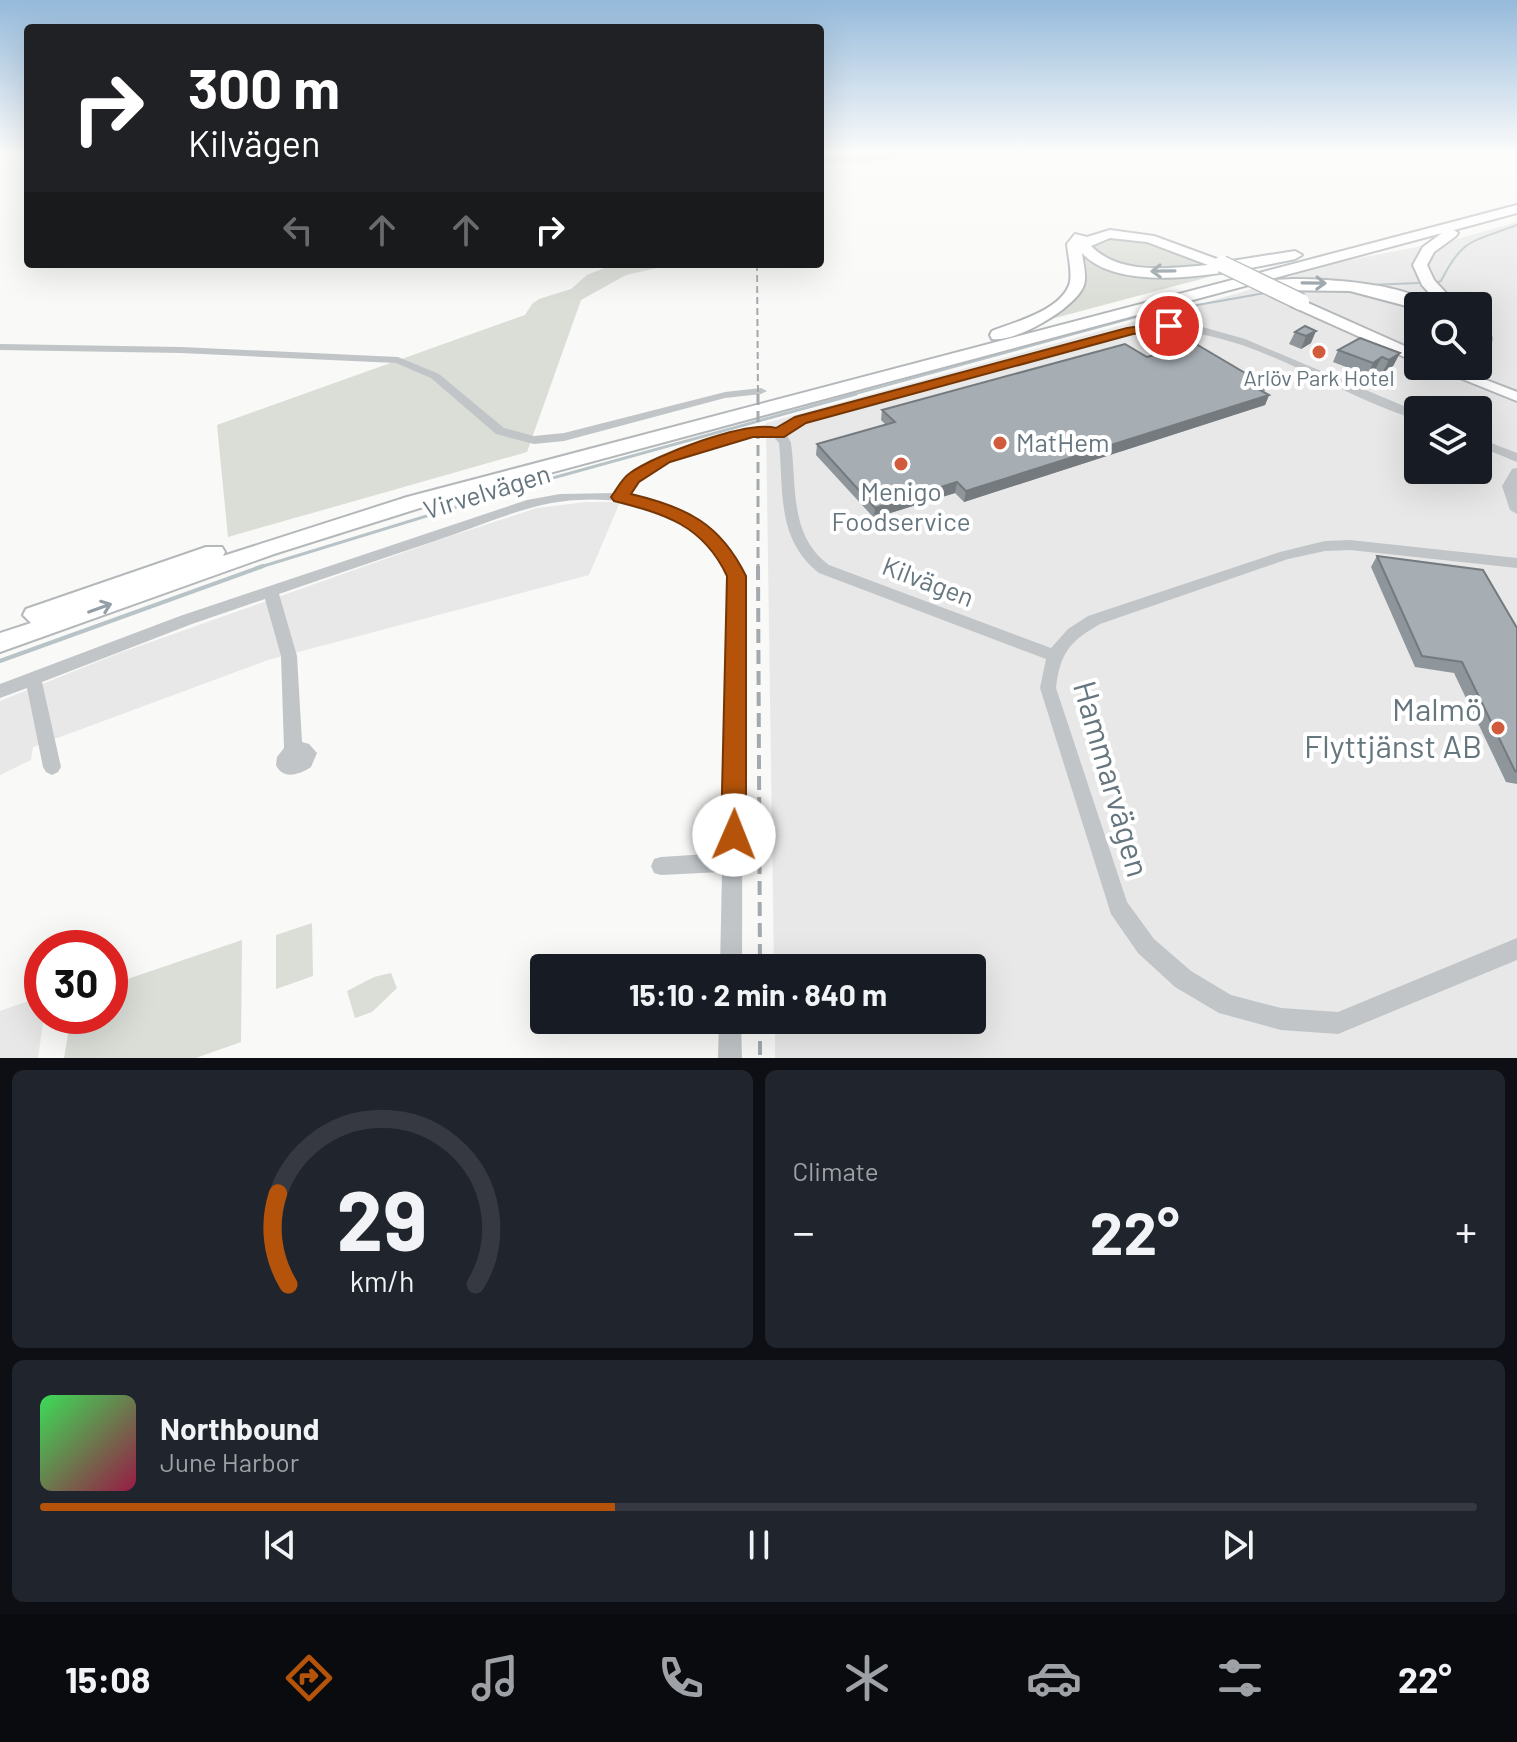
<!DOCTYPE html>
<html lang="en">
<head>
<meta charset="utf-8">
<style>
  :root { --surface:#171b24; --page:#20242c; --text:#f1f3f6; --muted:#9ea1a6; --line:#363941; --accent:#b45309 }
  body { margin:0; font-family:Barlow,sans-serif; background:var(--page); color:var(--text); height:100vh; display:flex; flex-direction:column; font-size:30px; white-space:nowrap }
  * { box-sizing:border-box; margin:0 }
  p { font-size:26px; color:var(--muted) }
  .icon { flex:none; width:44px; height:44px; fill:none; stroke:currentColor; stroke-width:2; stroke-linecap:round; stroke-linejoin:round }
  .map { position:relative; height:1058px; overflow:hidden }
  .panel { display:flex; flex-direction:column; gap:12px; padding:12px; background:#0d0f14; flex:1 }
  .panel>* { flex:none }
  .hud { position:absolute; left:24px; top:24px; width:800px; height:244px; border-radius:8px; box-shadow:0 8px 32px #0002; background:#202124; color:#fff; overflow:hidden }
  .tools { position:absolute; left:1404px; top:292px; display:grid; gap:16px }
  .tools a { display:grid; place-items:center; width:88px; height:88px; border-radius:8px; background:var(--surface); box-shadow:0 8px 32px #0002; font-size:40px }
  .speed { position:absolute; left:24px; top:930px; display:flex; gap:16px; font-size:40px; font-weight:700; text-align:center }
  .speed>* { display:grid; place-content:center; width:104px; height:104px; border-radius:50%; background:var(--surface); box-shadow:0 8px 32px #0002; line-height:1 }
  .speed .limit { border:12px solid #d22; background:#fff; color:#111 }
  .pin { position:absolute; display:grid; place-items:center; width:68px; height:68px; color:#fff; margin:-34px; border:4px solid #fff; border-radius:50%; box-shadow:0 2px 8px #0007 }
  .me { position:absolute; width:88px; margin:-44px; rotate:1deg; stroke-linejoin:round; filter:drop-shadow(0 0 6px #0008) }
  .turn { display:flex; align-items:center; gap:28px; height:168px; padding:0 32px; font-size:36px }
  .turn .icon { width:104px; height:104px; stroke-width:2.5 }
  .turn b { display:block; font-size:56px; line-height:68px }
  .lanes { display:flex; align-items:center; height:76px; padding:0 32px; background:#0003; justify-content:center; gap:40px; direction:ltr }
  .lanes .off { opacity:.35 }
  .big { font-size:60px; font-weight:700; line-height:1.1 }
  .panel .tile { flex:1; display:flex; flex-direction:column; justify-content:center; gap:12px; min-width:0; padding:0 28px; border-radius:12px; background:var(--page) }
  .panel .dial { align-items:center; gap:0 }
  .dial svg { height:208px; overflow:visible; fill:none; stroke:var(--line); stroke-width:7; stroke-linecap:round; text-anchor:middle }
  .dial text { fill:var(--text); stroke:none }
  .song { display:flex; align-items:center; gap:24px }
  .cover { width:96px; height:96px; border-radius:12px; background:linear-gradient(135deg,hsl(130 70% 55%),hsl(340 70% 35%)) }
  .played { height:8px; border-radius:4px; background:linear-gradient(90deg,var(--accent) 40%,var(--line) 40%) }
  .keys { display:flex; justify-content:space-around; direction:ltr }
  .heat { display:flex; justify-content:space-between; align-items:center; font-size:44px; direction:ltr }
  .panel .tiles { flex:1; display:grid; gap:12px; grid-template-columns:1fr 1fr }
  .tile:last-child { grid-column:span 2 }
  .trip { position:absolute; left:530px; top:954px; width:456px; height:80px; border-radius:8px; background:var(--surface); box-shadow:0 8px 32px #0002; font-weight:700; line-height:80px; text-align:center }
  .tab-bar { display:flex; height:128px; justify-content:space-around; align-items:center; background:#090b0e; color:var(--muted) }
  .tab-bar .icon { width:56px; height:56px }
  .tab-bar .selected { color:var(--accent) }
  .tab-bar b { font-size:36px; color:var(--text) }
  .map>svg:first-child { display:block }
</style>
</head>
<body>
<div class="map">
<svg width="1517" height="1058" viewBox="0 0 1517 1058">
  <rect width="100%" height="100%" fill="#f9f9f7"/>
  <path fill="#e7e8e7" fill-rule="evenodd" d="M 1517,222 L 1517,1058 L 775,1058 L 775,1020 L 972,1020 L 972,968 L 774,968 L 766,423 L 1239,293 L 1333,263 L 1454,240 ZM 1418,306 L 1478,306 L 1478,366 L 1418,366 ZM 1418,410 L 1478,410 L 1478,470 L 1418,470 Z
    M 586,502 L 620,502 L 589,575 L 268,660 L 33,747 L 31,760 L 0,775 L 0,701 L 117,654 L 433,542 L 537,508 Z
    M 42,996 L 44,1016 L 38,1058 L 0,1058 L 0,1011 Z"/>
  <path fill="#daded7" d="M 820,152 L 946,152 L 871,162 L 820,164 Z
    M 1517,203 L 533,467 L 9,631 L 245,548 L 443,488 Z
    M 1106,237 L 1141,238 L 1218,266 L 1152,270 L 1109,263 L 1089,247 Z
    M 1081,251 C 1106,281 1211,267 1250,266 L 1040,322 L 1071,301 Z
    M 614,264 L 675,264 L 626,275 L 581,300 L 527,452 L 228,537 L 217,425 L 525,315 L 532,304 L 539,299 L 571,289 L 587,275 Z
    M 312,923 L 313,976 L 276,989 L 276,935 Z
    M 242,940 L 241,1042 L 196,1058 L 64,1058 L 71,1016 L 110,1016 L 110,985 Z
    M 391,973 L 397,988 L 372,1012 L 355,1018 L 347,991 L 374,977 Z"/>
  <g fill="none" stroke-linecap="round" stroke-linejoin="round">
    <path stroke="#b8c3c7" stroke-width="2" d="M 1435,283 L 1441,281 C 1463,237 1473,242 1517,225
      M 1369,285 L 1418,283
      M 848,396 L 1147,314 L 1265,293"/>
    <path stroke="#b8c3c7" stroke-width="3" d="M 257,568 L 531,484 L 856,394"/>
    <path stroke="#b8c3c7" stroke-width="4" d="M 0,661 L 263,566"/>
    <g stroke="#b4b9bc" stroke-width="4">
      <path id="major" d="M 1430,366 L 1450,366 L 1517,392 L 1517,401 Z"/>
    </g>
    <g stroke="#b4b8bb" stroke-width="4">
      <path id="highway" d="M 1517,205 L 1517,213 L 1454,230 L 1458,233 L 1456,236 L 1434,252 L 1427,265 L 1434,280 L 1458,306 L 1441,306 L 1422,285 L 1413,265 L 1423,247 L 1442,233 L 423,507 L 274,554 L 0,652 L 0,633 L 31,623 L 23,615 L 26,609 L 206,547 L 222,547 L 225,552 L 223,556 L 407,497 Z
        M 1110,230 L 1154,236 L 1225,262 L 1295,251 L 1302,255 L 1295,259 C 1241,270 1123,298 1082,253 C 1083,263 1087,275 1084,285 C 1076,308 1015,343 992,339 L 990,335 L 992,331 C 1015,322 1063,310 1070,282 C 1072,270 1068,256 1067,244 L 1075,234 L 1087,237 ZM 1110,238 L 1147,242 L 1208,265 C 1171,268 1120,276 1091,246 Z
        M 1293,279 C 1327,279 1407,283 1432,306 L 1418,306 L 1418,309 L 1350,291 L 1274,290 L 1266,285 L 1274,280 Z
        M 1297,298 L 1418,352 L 1418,363 L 1291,306 L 1289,303 Z
        M 1478,325 L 1484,327 L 1491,338 L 1488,353 L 1478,357 Z
        M 1447,366 L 1468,366 L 1451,376 L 1442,371 Z"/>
    </g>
    <path fill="#c1c5c8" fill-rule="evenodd" d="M 1155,323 L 1199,326 L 1245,339 L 1418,412 L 1418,420 C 1321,391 1239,317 1133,333 L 804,423 L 786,433 L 791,443 C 797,488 789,535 829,565 L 1051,648 L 1068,629 L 1088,616 L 1280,552 L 1325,541 L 1350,540 L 1517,558 L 1517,568 L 1350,550 L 1325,551 L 1288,559 L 1100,624 C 1070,641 1060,653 1056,688 L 1127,902 L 1154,939 L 1191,971 L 1231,995 L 1281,1008 L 1338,1012 L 1517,938 L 1517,960 L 1338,1034 L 1281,1030 L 1219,1013 L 1175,987 L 1138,953 L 1111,914 L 1040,688 L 1046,659 L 819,573 C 776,539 784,492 779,443 L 772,435 C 742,435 674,454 649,471 C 640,477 634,486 628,495 C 666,502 706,514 729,547 C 734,556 739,567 743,576 L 742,968 L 720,968 L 722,872 L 661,875 L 654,873 L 651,866 L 654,859 L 661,857 L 723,853 L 729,576 C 720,559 712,543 698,531 C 655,497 585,493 534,507 C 500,516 468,530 435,541 C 383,558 331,576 279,594 L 297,656 L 302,742 L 309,744 L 317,753 L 311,767 C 299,775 283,780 276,765 L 277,757 L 284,748 L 281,656 L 265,599 L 192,624 L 42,682 L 61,767 L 58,772 L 52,775 L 46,772 L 43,767 L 27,688 L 0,698 L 0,684 L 180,616 L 527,500 L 560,494 L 616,493 L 633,472 L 650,460 L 724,435 L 762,427 L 777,428 L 796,417 L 1128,328 Z
      M 0,344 L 181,347 L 398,357 L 439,374 L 504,428 L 534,436 L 564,433 L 725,392 L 761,388 L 767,391 L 761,394 L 725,398 L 564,441 L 534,444 L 496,434 L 431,378 L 396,363 L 181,353 L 0,350 Z
      M 1478,438 L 1517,453 L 1517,462 L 1478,446 Z
      M 1517,468 L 1517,514 L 1510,510 L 1502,486 L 1512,469 Z
      M 719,1020 L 741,1020 L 742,1058 L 718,1058 Z"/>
    <use href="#major" fill="#fff" fill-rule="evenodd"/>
    <use href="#highway" fill="#fff" fill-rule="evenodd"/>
    <path stroke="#a3a9ae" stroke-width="2" stroke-dasharray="7 4" stroke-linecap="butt" d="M 757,264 L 758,396"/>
    <path stroke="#a3a9ae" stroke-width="3" stroke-dasharray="11 6" stroke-linecap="butt" d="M 758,394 L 758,568"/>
    <path stroke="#a3a9ae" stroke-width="4" stroke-dasharray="14 7" stroke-linecap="butt" d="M 758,566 L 760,968
      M 760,1020 L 760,1058"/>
    <g stroke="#b4b8bb" stroke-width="19" stroke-linecap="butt">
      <path id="highway-bridge" d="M 1222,264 L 1301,302"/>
    </g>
    <use href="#highway-bridge" stroke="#fff" stroke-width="16"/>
  </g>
  <path fill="#8f969b" d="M 1305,326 L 1311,343 L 1301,349 L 1289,344 L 1295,332 Z
    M 1338,350 L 1400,353 L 1393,366 L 1382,373 L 1375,370 L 1367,375 L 1333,362 Z
    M 1147,357 L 1267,386 L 1264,392 L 1269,395 L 1265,405 L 964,502 L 955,493 L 874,518 L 816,455 L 817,444 L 886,425 L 881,420 L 882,410 Z
    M 1377,556 L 1517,628 L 1517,784 L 1506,782 L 1454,673 L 1415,667 L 1371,567 Z"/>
  <path fill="#747a7e" d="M 1316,331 L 1311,343 L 1301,349 L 1306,336 Z
    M 1400,353 L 1393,366 L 1382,373 L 1389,360 Z
    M 1382,357 L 1375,370 L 1367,375 L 1373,363 Z
    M 1269,395 L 1265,405 L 964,502 L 966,491 Z
    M 957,482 L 955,493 L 874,518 L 875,508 Z"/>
  <path fill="#a6aeb4" stroke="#747a7e" stroke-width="2" d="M 1305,326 L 1316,331 L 1306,336 L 1295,332 Z
    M 1360,338 L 1400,353 L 1389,360 L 1382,357 L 1373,363 L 1338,350 Z
    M 1125,344 L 1147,357 L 1196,344 L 1267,386 L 1258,389 L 1269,395 L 966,491 L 957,482 L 875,508 L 817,444 L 895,422 L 882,410 Z
    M 1377,556 L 1483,570 L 1517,628 L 1517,772 L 1515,771 L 1462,662 L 1422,656 Z"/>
  <defs><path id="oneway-shaft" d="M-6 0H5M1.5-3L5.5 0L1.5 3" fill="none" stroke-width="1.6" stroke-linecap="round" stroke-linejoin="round" transform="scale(2)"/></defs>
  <g stroke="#949fa5">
    <use href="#oneway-shaft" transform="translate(1163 271) rotate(179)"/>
    <use href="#oneway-shaft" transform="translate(1314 283) rotate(1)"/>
    <use href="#oneway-shaft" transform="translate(100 608) rotate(-20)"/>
  </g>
  <linearGradient id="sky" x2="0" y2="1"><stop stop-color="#95badb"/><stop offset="0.51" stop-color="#fcfcfb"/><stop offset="1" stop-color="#fcfcfb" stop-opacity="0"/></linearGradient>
  <rect width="1517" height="300" fill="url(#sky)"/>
  <path fill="#b45309" stroke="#753606" stroke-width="2" d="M 1169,322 L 1175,326 L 1173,329 L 1133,334 L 806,423 L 784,437 L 753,437 L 670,462 L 639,482 L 631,494 C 686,507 720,523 746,576 L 746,835 L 743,843 L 734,846 L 725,843 L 721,835 L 727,576 C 703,525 665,514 614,501 L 611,497 C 617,489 622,478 630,473 C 655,455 747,420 776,428 L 795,417 L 1127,328 Z"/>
  <g fill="#d35b3d" stroke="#fff" stroke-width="3">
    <circle cx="1319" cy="352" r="8"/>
    <circle cx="1000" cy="443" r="8"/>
    <circle cx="901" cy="464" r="8"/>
    <circle cx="1498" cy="728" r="8"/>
  </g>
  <g text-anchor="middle" stroke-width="8" stroke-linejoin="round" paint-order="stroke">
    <g font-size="22" fill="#66767f" stroke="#fff">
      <text x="1319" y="386">Arlöv Park Hotel</text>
    </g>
    <g font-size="26" fill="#66767f" stroke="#fff" text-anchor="start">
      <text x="1016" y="452">MatHem</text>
      <text x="901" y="501" text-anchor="middle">Menigo<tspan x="901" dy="30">Foodservice</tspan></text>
    </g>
    <g font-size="26" fill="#66767f" stroke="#fff">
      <text transform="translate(487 492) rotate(-17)" y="9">Virvelvägen</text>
      <text transform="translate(928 582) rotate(21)" y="9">Kilvägen</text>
    </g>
    <g font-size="32" fill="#66767f" stroke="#fff" text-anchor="end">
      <text x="1482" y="721">Malmö<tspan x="1482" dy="37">Flyttjänst AB</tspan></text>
    </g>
    <g font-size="32" fill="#66767f" stroke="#fff">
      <text transform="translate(1111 779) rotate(74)" y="11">Hammarvägen</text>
    </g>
  </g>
</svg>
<div class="tools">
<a><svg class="icon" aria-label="search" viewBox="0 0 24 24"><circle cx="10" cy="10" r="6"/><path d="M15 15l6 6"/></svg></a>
<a><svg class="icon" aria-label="layers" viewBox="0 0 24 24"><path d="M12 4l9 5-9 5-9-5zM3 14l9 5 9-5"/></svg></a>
</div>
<div class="speed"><div class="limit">30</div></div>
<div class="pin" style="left:1169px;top:326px;background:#d93025"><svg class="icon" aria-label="arrive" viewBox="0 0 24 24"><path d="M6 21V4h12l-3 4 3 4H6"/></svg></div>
<svg class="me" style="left:734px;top:835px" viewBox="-20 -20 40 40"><circle r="19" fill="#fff"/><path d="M0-13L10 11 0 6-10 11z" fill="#b45309"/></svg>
<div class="trip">15:10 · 2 min · 840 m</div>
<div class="hud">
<div class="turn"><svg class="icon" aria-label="right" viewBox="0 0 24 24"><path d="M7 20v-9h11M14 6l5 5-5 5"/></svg><div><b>300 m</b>Kilvägen</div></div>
<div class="lanes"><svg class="icon off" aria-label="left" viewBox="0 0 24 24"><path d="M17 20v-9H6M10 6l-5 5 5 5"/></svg><svg class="icon off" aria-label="ahead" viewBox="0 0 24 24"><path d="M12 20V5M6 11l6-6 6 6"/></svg><svg class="icon off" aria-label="ahead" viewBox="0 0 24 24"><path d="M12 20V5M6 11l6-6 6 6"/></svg><svg class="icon" aria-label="right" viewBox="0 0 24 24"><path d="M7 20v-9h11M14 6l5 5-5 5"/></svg></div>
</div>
</div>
<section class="panel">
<div class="tiles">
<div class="tile dial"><svg viewBox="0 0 100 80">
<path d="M14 69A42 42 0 1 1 86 69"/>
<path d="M14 69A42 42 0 0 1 10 34" stroke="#b45309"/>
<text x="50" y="56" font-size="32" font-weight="700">29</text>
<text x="50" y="72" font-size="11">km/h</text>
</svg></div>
<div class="tile"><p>Climate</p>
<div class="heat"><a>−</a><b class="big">22°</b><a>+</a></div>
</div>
<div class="tile">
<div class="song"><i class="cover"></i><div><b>Northbound</b><p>June Harbor</p></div></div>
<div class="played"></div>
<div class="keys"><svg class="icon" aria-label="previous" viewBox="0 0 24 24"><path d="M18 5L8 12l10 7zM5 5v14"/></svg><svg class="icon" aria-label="pause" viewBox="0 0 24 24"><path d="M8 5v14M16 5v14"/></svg><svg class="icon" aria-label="next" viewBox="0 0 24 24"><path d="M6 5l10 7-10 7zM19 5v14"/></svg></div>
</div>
</div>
</section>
<nav class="tab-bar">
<b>15:08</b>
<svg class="icon selected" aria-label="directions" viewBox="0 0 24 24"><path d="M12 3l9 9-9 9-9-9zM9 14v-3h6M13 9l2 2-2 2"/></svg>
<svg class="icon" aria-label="music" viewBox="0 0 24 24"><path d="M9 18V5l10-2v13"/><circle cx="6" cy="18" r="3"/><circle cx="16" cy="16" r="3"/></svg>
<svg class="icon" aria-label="phone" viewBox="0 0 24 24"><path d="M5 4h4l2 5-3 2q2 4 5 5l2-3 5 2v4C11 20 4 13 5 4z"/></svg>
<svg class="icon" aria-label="climate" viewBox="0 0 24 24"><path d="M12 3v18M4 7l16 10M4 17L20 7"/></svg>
<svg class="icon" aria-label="car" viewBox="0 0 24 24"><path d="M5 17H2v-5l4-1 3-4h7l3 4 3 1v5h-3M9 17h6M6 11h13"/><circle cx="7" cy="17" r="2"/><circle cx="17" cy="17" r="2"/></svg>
<svg class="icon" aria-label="filters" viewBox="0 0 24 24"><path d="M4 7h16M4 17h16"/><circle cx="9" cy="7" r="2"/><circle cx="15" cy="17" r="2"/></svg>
<b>22°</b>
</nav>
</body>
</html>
